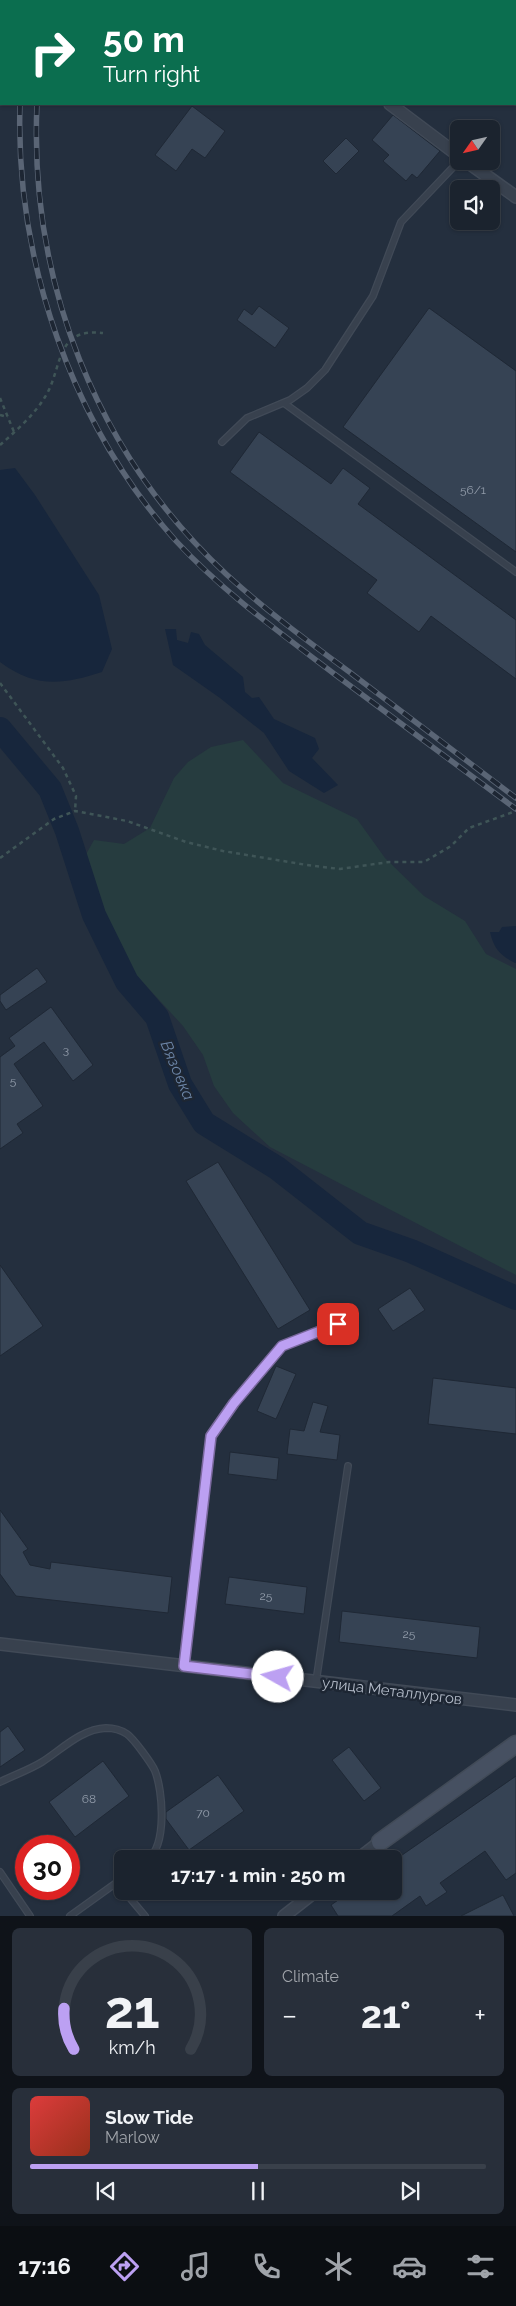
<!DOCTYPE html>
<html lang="en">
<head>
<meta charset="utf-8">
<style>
  :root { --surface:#1b232e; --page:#282f3a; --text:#f1f3f6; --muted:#a0a4aa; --line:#39404a; --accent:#bca0f2 }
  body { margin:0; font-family:Raleway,sans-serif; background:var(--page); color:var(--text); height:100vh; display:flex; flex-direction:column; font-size:19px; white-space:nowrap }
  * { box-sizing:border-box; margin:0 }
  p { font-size:16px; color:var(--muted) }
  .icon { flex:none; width:28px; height:28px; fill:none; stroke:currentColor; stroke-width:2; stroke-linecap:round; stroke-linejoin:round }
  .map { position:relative; height:1916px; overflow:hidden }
  .sheet { display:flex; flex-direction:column; gap:12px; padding:12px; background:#0f1319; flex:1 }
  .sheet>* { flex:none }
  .guide { position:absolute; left:0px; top:0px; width:516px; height:105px; box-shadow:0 1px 4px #0004,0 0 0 1px var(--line); background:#0b6e4f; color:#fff; overflow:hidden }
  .needle { width:32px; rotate:236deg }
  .fabs { position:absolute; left:450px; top:120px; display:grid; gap:10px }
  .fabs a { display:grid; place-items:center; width:50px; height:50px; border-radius:8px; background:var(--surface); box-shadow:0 1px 4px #0004,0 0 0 1px var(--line); font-size:25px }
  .speed { position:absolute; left:15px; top:1835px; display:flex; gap:10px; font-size:25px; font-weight:700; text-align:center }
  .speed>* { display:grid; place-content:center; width:65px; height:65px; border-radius:50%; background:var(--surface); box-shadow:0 1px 4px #0004,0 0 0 1px var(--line); line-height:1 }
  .speed .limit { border:8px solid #d22; background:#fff; color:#111 }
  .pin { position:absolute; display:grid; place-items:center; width:42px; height:42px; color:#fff; margin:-21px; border-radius:10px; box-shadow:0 2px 8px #0006 }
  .me { position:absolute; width:55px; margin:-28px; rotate:277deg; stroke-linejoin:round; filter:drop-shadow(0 0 4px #0008) }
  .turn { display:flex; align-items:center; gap:18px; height:105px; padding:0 20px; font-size:22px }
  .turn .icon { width:65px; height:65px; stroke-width:2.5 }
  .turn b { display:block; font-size:35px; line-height:42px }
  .big { font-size:38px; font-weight:700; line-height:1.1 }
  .sheet .widget { flex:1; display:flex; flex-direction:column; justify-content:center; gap:8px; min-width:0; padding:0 18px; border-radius:8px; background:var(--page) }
  .sheet .dial { align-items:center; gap:0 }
  .dial svg { height:130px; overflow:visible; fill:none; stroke:var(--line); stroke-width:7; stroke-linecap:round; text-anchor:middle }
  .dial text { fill:var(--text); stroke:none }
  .song { display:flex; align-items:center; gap:15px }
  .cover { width:60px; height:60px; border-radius:8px; background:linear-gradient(135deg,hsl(0 70% 55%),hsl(10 70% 35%)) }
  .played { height:5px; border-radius:2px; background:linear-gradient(90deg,var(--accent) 50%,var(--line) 50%) }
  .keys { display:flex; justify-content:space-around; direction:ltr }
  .heat { display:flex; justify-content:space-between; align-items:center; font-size:28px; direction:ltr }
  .sheet .tiles { flex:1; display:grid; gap:12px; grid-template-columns:1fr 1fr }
  .widget:last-child { grid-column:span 2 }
  .trip { position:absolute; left:114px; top:1850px; width:288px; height:50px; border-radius:8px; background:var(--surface); box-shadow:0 1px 4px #0004,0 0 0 1px var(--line); font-weight:700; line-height:50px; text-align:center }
  .tabs { display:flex; height:80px; justify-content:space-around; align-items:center; background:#0b0e12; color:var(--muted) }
  .tabs .icon { width:35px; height:35px }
  .tabs .on { color:var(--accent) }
  .tabs b { font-size:22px; color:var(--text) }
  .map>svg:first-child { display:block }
</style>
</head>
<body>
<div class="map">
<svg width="516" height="1916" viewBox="0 0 516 1916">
  <rect width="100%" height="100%" fill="#242f3e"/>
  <path fill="#263c3f" d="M 243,740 L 283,783 L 357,819 L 385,858 L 424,896 L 465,921 L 486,954 L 516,969 L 516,1275 L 270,1147 L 233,1113 L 214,1086 L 203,1055 L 183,1026 L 117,954 L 105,914 L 89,877 L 84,858 L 94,840 L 124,844 L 150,828 L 174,778 L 188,762 L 211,747 Z"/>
  <path fill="#17263c" d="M 15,468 L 35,495 L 99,595 L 112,649 L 102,672 C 62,685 35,688 0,662 L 0,470 Z
    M 165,629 L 176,629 L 177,640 L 188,643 L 191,632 L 199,634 L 205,645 L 243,677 L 245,692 L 252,698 L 259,697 L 274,719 L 315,738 L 319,749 L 312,758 L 338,785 L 324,793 L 289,771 L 264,733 L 220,698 L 173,665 Z
    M 516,926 L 516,963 L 515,963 C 500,955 494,949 490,932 L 499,932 L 502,927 Z"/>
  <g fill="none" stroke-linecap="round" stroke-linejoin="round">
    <path stroke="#17263c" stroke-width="24" d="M 0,729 L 50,789 L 67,831 L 94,915 L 127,982 L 157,1017 L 180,1084 L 204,1123 L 277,1168 L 360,1233 L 411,1251 L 516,1298"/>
  </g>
  <path fill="#364354" stroke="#1f2835" d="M 192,106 L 225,131 L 205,158 L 192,149 L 176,171 L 155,155 Z
    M 393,115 L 440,151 L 417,178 L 412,174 L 406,181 L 383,161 L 389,155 L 372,140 Z
    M 346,138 L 359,151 L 336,174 L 323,161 Z
    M 259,306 L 289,328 L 275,348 L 237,320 L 244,309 L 252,315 Z
    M 429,308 L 516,371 L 516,552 L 343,427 Z
    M 259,432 L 331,484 L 343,468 L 370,488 L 358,504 L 516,620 L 516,679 L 431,616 L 419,632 L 367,593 L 377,580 L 230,472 Z
    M 37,968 L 47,982 L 6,1010 L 0,1001 L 0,995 Z
    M 51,1007 L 93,1065 L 73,1081 L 44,1042 L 14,1064 L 43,1106 L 17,1124 L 23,1133 L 0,1149 L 0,1057 L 15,1046 L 9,1038 Z
    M 218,1162 L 310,1310 L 278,1329 L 186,1181 Z
    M 0,1265 L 43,1326 L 0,1356 Z
    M 410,1288 L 425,1310 L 393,1331 L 378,1309 Z
    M 276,1366 L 296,1374 L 276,1419 L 257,1411 Z
    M 433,1378 L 516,1388 L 516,1434 L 428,1424 Z
    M 313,1402 L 328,1406 L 320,1432 L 340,1435 L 337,1460 L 287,1454 L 290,1429 L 304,1431 Z
    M 230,1452 L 279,1458 L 277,1480 L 228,1474 Z
    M 0,1510 L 28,1549 L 23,1552 L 30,1565 L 50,1569 L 51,1562 L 172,1577 L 168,1613 L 16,1596 L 0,1574 Z
    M 229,1577 L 307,1587 L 304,1614 L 225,1604 Z
    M 342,1611 L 480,1627 L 477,1658 L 339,1642 Z
    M 8,1726 L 25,1750 L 0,1767 L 0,1732 Z
    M 349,1747 L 381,1788 L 364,1801 L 332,1760 Z
    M 103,1761 L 129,1796 L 75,1837 L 49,1802 Z
    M 218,1775 L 244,1811 L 189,1850 L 166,1819 L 166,1812 Z
    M 516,1776 L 516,1873 L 506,1880 L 485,1851 L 440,1883 L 447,1892 L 426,1906 L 420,1896 L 392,1916 L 338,1916 L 331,1905 L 351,1891 L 392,1891 L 392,1862 Z
    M 503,1895 L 514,1916 L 461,1916 Z"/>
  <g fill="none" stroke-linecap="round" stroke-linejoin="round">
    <g stroke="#414a57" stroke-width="8">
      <path id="lane" d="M 257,0 L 259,1
        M 365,1 L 366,0
        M 284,403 L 516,572
        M 222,442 L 247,418 L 290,400 L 307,388 L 325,370 L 373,296 L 401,222 L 459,161
        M 184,1666 L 211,1436 L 234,1403 L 282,1346 L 338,1324
        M 316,1682 L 348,1466
        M 0,1782 C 14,1775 29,1770 42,1762 C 61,1750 81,1729 106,1728 C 113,1728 121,1730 127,1734 C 134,1739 152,1764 155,1771 C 163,1791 167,1845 148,1859
        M 0,1872 L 30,1916
        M 116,1883 L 122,1878
        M 124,1891 L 145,1916
        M 70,1916 L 116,1883 L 122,1890"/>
    </g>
    <g stroke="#414a57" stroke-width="14">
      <path id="street" d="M 390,104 L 459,156
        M 466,161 L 516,197
        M 0,1644 L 516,1705
        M 358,1859 L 380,1842
        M 284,1916 L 316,1891"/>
    </g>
    <g stroke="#414a57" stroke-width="19">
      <path id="secondary" d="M 380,1842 L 516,1744"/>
    </g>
    <path stroke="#3f5557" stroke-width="2.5" stroke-dasharray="4 4" stroke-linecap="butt" d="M 0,398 L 14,432
      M 0,415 L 8,417
      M 0,445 C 16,431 34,415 45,397 C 63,369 54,327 103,333
      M 0,683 L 63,768 L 76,796 L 75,811
      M 0,858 L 54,819 L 75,811 L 127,821 L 186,842 L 223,851 L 307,865 L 340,869 L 389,862 L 424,862 L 451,846 L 469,828 L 516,811"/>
    <use href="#lane" stroke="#38414e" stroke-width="5.5"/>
    <use href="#street" stroke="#38414e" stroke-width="11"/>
    <use href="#secondary" stroke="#465061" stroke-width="16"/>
    <g stroke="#5a6575" stroke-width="5.5">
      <path id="rail" d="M 31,1 L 31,0
        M 51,1 L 51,0
        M 20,104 C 15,260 72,425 176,541 C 222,591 279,632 333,673 C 394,718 455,764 516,809
        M 37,104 C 29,280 95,452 226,574 C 265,610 309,642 352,674 C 406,715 461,756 516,798"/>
    </g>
    <use href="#rail" stroke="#1d2633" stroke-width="4" stroke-dasharray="11" stroke-linecap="butt"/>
  </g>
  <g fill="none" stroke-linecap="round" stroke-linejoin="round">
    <g stroke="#7a689d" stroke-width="12">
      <path id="route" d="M 278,1677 L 184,1666 L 211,1436 L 234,1403 L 282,1346 L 338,1324"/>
    </g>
    <use href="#route" stroke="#bca0f2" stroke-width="9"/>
  </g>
  <g text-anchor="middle" stroke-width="5" stroke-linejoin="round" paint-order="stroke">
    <g font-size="12" fill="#929caa">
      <text x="473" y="494">56/1</text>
      <text x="66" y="1054">3</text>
      <text x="13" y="1085">5</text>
      <text x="266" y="1600">25</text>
      <text x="409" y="1638">25</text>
      <text x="89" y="1803">68</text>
      <text x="203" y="1817">70</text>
    </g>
    <g font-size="15" fill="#b4bcc9" stroke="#1d2633">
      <text transform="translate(392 1691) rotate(7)" y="5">улица Металлургов</text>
    </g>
    <g font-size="16" font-style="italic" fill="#6d86a8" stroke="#1d2633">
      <text transform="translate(178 1070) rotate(67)" y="6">Вязовка</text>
    </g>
  </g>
</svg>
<div class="fabs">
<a><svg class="needle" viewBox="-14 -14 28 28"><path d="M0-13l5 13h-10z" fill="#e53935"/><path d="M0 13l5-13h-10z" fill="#a0a4aa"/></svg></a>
<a><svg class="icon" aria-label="sound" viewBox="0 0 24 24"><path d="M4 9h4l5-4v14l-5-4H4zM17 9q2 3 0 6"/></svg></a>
</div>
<div class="speed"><div class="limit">30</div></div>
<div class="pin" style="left:338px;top:1324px;background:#d93025"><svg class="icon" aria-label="arrive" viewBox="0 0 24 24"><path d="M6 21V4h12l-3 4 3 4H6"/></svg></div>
<svg class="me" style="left:278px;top:1677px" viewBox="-20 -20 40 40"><circle r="19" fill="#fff"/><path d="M0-13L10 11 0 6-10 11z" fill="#bca0f2"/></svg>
<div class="trip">17:17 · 1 min · 250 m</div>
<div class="guide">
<div class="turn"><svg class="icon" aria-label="right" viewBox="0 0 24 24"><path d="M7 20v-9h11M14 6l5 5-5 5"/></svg><div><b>50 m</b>Turn right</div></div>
</div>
</div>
<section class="sheet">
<div class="tiles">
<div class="widget dial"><svg viewBox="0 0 100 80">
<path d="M14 69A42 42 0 1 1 86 69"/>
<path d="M14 69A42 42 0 0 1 8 44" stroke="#bca0f2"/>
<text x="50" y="56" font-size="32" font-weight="700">21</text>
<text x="50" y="72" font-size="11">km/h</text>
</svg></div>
<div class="widget"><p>Climate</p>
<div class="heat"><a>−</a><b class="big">21°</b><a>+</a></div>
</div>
<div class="widget">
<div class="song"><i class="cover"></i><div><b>Slow Tide</b><p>Marlow</p></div></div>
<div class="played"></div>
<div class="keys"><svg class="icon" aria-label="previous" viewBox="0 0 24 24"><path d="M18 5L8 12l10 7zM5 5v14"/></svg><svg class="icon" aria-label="pause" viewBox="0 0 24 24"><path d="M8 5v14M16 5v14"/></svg><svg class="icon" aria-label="next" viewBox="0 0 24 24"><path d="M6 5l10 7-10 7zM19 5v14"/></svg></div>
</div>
</div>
</section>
<nav class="tabs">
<b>17:16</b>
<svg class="icon on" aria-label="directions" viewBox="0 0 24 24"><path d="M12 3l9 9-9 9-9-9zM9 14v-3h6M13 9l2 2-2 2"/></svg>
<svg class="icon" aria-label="music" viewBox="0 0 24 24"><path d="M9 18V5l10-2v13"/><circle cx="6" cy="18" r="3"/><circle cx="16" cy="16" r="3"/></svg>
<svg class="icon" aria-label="phone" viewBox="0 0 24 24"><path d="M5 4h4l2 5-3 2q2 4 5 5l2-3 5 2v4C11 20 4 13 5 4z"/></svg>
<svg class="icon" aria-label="climate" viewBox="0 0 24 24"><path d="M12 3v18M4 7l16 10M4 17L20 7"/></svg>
<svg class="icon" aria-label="car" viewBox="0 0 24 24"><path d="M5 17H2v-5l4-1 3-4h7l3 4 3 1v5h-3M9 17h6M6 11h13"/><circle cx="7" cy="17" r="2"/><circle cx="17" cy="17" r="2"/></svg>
<svg class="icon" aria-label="filters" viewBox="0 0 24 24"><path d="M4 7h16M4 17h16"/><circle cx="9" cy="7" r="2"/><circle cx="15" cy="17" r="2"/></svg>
</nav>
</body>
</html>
